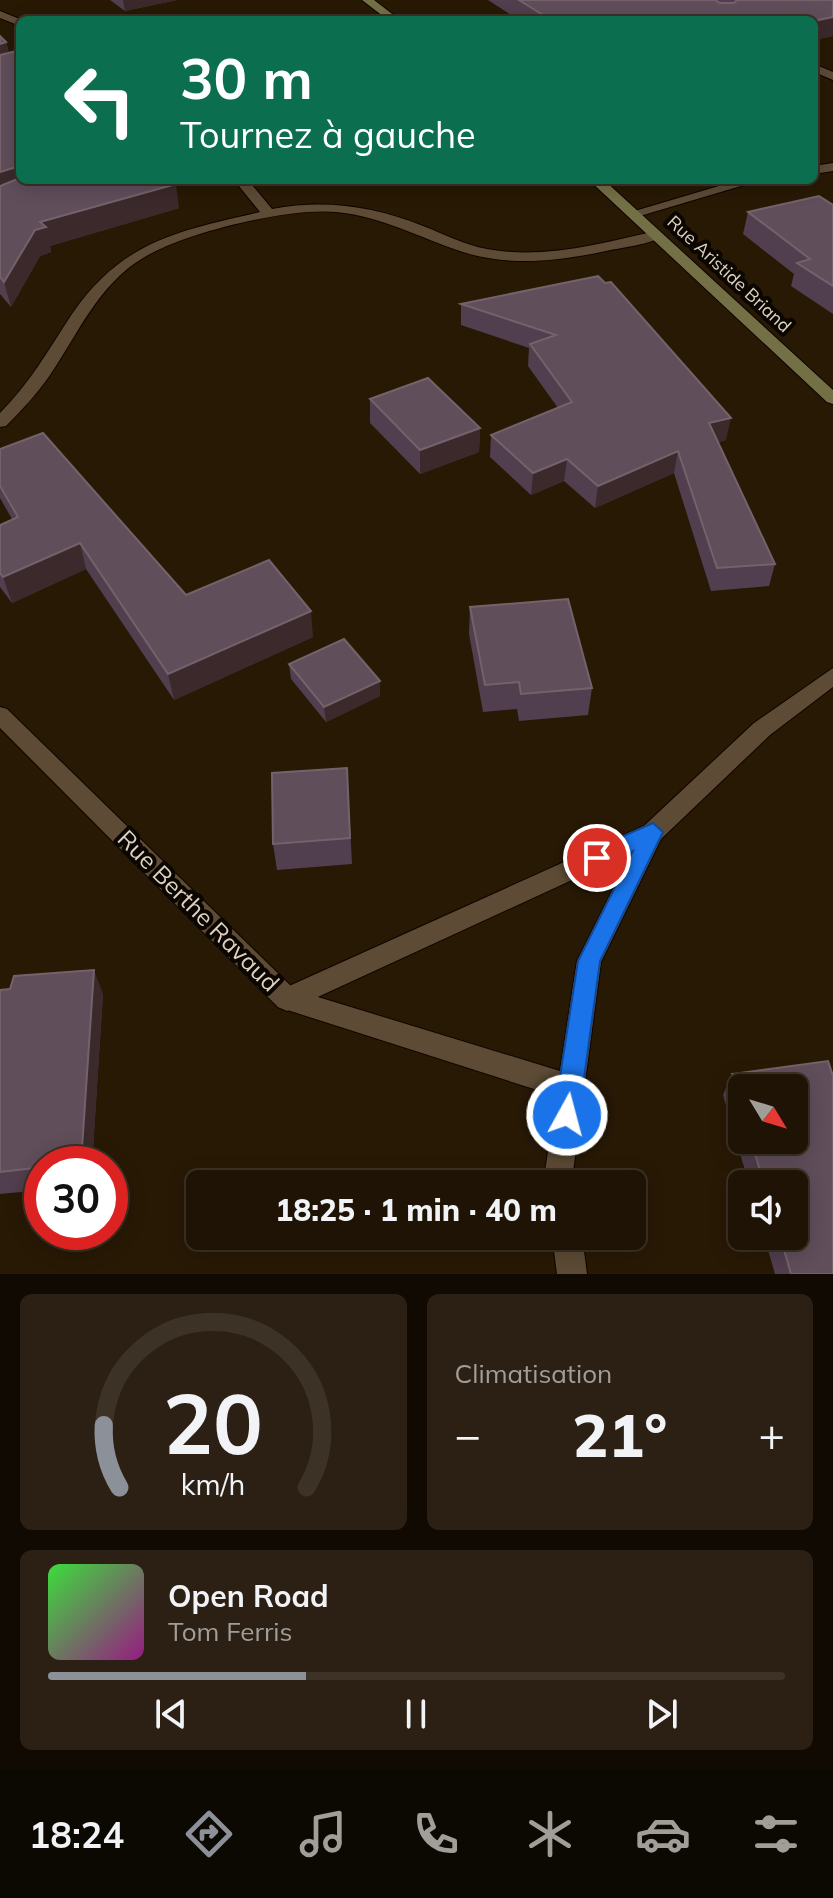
<!DOCTYPE html>
<html lang="fr">
<head>
<meta charset="utf-8">
<style>
  :root { --surface:#1e1304; --page:#2b2013; --text:#f1f3f6; --muted:#a19e9a; --line:#3c3226; --accent:#8c9099 }
  body { margin:0; font-family:Mulish,sans-serif; background:var(--page); color:var(--text); height:100vh; display:flex; flex-direction:column; font-size:30px; white-space:nowrap }
  * { box-sizing:border-box; margin:0 }
  p { font-size:26px; color:var(--muted) }
  .icon { flex:none; width:44px; height:44px; fill:none; stroke:currentColor; stroke-width:2; stroke-linecap:round; stroke-linejoin:round }
  .map { position:relative; height:1274px; overflow:hidden }
  .sheet { display:flex; flex-direction:column; gap:20px; padding:20px; background:#100a02; flex:1 }
  .sheet>* { flex:none }
  .guide { position:absolute; left:16px; top:16px; width:802px; height:168px; border-radius:12px; box-shadow:0 4px 20px #0003,0 0 0 2px var(--line); background:#0b6e4f; color:#fff; overflow:hidden }
  .needle { width:52px; rotate:128deg }
  .tools { position:absolute; left:728px; top:1074px; display:grid; gap:16px }
  .tools a { display:grid; place-items:center; width:80px; height:80px; border-radius:12px; background:var(--surface); box-shadow:0 4px 20px #0003,0 0 0 2px var(--line); font-size:40px }
  .speed { position:absolute; left:24px; top:1146px; display:flex; gap:16px; font-size:40px; font-weight:700; text-align:center }
  .speed>* { display:grid; place-content:center; width:104px; height:104px; border-radius:50%; background:var(--surface); box-shadow:0 4px 20px #0003,0 0 0 2px var(--line); line-height:1 }
  .speed .limit { border:12px solid #d22; background:#fff; color:#111 }
  .pin { position:absolute; display:grid; place-items:center; width:68px; height:68px; color:#fff; margin:-34px; border:4px solid #fff; border-radius:50%; box-shadow:0 2px 8px #0007 }
  .me { position:absolute; width:88px; margin:-44px; rotate:7deg; stroke-linejoin:round; filter:drop-shadow(0 0 6px #0008) }
  .turn { display:flex; align-items:center; gap:28px; height:168px; padding:0 32px; font-size:36px }
  .turn .icon { width:104px; height:104px; stroke-width:2.5 }
  .turn b { display:block; font-size:56px; line-height:68px }
  .big { font-size:60px; font-weight:800; line-height:1.1 }
  .sheet .tile { flex:1; display:flex; flex-direction:column; justify-content:center; gap:12px; min-width:0; padding:0 28px; border-radius:12px; background:var(--page) }
  .sheet .dial { align-items:center; gap:0 }
  .dial svg { height:208px; overflow:visible; fill:none; stroke:var(--line); stroke-width:7; stroke-linecap:round; text-anchor:middle }
  .dial text { fill:var(--text); stroke:none }
  .song { display:flex; align-items:center; gap:24px }
  .cover { width:96px; height:96px; border-radius:12px; background:linear-gradient(135deg,hsl(120 70% 55%),hsl(310 70% 35%)) }
  .played { height:8px; border-radius:4px; background:linear-gradient(90deg,var(--accent) 35%,var(--line) 35%) }
  .keys { display:flex; justify-content:space-around; direction:ltr }
  .heat { display:flex; justify-content:space-between; align-items:center; font-size:44px; direction:ltr }
  .sheet .tiles { flex:1; display:grid; gap:20px; grid-template-columns:1fr 1fr }
  .tile:last-child { grid-column:span 2 }
  .trip { position:absolute; left:186px; top:1170px; width:460px; height:80px; border-radius:12px; background:var(--surface); box-shadow:0 4px 20px #0003,0 0 0 2px var(--line); font-weight:800; line-height:80px; text-align:center }
  .tabs { display:flex; height:128px; justify-content:space-around; align-items:center; background:#0c0802; color:var(--muted) }
  .tabs .icon { width:56px; height:56px }
  .tabs .on { color:var(--accent) }
  .tabs b { font-size:36px; color:var(--text) }
  .map>svg:first-child { display:block }
</style>
</head>
<body>
<div class="map">
<svg width="833" height="1274" viewBox="0 0 833 1274">
  <rect width="100%" height="100%" fill="#281905"/>
  <g fill="none" stroke-linecap="round" stroke-linejoin="round">
    <g stroke="#100400" stroke-width="2">
      <path id="service" d="M 653,822 L 661,825 L 664,832 L 661,839 L 296,1007 L 287,1011 L 278,1007 L 274,999 L 278,991 Z"/>
    </g>
    <g stroke="#100400" stroke-width="2">
      <path id="minor" d="M 0,11 L 22,20 L 20,26 L 0,18 Z
        M 814,64 L 833,72 L 833,80 L 814,72 Z
        M 833,163 L 833,171 L 814,174 L 814,166 Z
        M 234,180 L 248,180 L 272,209 C 325,199 373,206 423,226 C 444,234 464,245 487,249 C 544,260 601,243 657,231 L 664,235 C 651,245 623,247 606,251 C 559,261 510,267 463,252 C 420,238 381,216 336,212 C 289,207 183,233 143,258 C 98,285 78,334 50,375 C 37,394 22,410 6,426 L 0,427 L 0,413 C 30,383 49,349 72,314 C 122,241 178,231 260,212 Z
        M 739,180 L 761,180 L 640,216 L 628,213 Z
        M 833,668 L 833,687 L 770,735 L 661,839 L 601,962 L 573,1172 L 575,1184 L 547,1184 L 545,1172 L 556,1096 L 278,1007 L 0,728 L 0,707 L 7,709 L 295,990 L 560,1071 L 577,961 L 645,825 L 754,723 Z
        M 552,1236 L 582,1236 L 587,1274 L 557,1274 Z"/>
    </g>
    <g stroke="#100400" stroke-width="2">
      <path id="secondary" d="M 362,0 L 374,0 L 400,20 L 388,20 Z
        M 589,180 L 604,180 L 833,390 L 833,404 L 827,402 Z"/>
    </g>
    <use href="#service" fill="#5d4b36" fill-rule="evenodd"/>
    <use href="#minor" fill="#5d4b36" fill-rule="evenodd"/>
    <use href="#secondary" fill="#747046" fill-rule="evenodd"/>
  </g>
  <path fill="#513e4e" fill-rule="evenodd" d="M 110,0 L 177,0 L 125,11 Z
    M 488,0 L 833,0 L 833,36 L 814,40 L 814,20 L 519,20 Z
    M 0,36 L 6,42 L 9,53 L 20,180 L 179,208 L 50,246 L 51,252 L 40,256 L 11,307 L 0,294 Z
    M 833,205 L 833,314 L 791,286 L 794,274 L 743,234 L 748,212 Z
    M 598,276 L 726,440 L 718,442 L 775,564 L 769,586 L 711,591 L 674,473 L 595,508 L 564,481 L 531,495 L 490,457 L 491,435 L 558,408 L 528,366 L 529,348 L 461,325 L 461,304 Z
    M 370,399 L 480,428 L 479,452 L 420,474 L 370,423 Z
    M 0,449 L 186,595 L 313,637 L 174,700 L 86,569 L 12,603 L 0,587 L 0,525 L 12,519 L 0,498 Z
    M 470,607 L 592,688 L 588,715 L 519,721 L 517,709 L 483,712 L 469,634 Z
    M 289,664 L 380,681 L 380,696 L 326,722 L 291,679 Z
    M 347,768 L 352,864 L 277,870 L 273,844 Z
    M 0,990 L 103,994 L 92,1164 L 42,1164 L 42,1190 L 0,1194 Z
    M 828,1061 L 833,1076 L 833,1274 L 775,1274 L 764,1236 L 794,1236 L 794,1184 L 749,1184 L 723,1095 L 732,1074 ZM 742,1088 L 794,1088 L 794,1140 L 742,1140 Z"/>
  <path fill="#3b292b" d="M 123,0 L 177,0 L 125,11 Z
    M 833,17 L 833,36 L 814,40 L 814,21 Z
    M 6,42 L 11,64 L 0,67 L 0,44 Z
    M 20,166 L 20,180 L 0,198 L 0,172 Z
    M 176,184 L 179,208 L 50,246 L 51,252 L 40,256 L 11,307 L 4,282 L 40,222 Z
    M 731,418 L 726,440 L 705,445 L 709,423 Z
    M 480,428 L 479,452 L 420,474 L 420,450 Z
    M 678,451 L 674,473 L 595,508 L 598,486 Z
    M 567,459 L 564,481 L 531,495 L 533,473 Z
    M 80,543 L 86,569 L 12,603 L 3,577 Z
    M 311,611 L 313,637 L 174,700 L 168,674 Z
    M 380,681 L 380,696 L 326,722 L 324,707 Z
    M 94,970 L 103,994 L 92,1164 L 81,1164 Z"/>
  <path fill="#604e5b" stroke="#74626b" stroke-width="2" d="M 519,0 L 715,0 L 720,3 L 734,3 L 737,0 L 833,0 L 833,17 L 814,21 L 814,20 L 551,20 Z
    M 0,36 L 6,42 L 0,44 Z
    M 16,51 L 20,55 L 20,166 L 0,172 L 0,55 Z
    M 20,178 L 20,180 L 171,180 L 176,184 L 40,222 L 46,227 L 35,230 L 4,282 L 0,277 L 0,186 Z
    M 819,196 L 833,205 L 833,286 L 797,263 L 810,259 L 748,212 Z
    M 598,276 L 605,283 L 611,282 L 731,418 L 709,423 L 775,564 L 717,568 L 678,451 L 598,486 L 567,459 L 533,473 L 491,435 L 572,402 L 530,344 L 556,335 L 461,304 Z
    M 428,378 L 480,428 L 420,450 L 370,399 Z
    M 43,433 L 186,595 L 269,560 L 311,611 L 168,674 L 80,543 L 3,577 L 0,573 L 0,525 L 18,517 L 0,486 L 0,449 Z
    M 568,599 L 592,688 L 521,694 L 519,682 L 485,685 L 470,607 Z
    M 344,639 L 380,681 L 324,707 L 289,664 Z
    M 347,768 L 350,838 L 273,844 L 272,773 Z
    M 94,970 L 81,1163 L 42,1164 L 42,1167 L 0,1172 L 0,990 L 10,989 L 14,976 Z
    M 828,1061 L 833,1076 L 833,1274 L 791,1274 L 780,1236 L 794,1236 L 794,1184 L 764,1184 L 751,1140 L 794,1140 L 794,1088 L 742,1088 L 742,1109 L 732,1074 Z"/>
  <path fill="#1a73e8" stroke="#114b97" stroke-width="2" d="M 653,823 L 663,832 L 600,961 L 579,1115 L 576,1124 L 567,1127 L 558,1124 L 554,1115 L 578,961 L 633,851 L 597,867 L 589,864 L 586,858 L 589,851 Z"/>
  <g text-anchor="middle" stroke-width="8" stroke-linejoin="round" paint-order="stroke">
    <g font-size="18" fill="#dcd1c5" stroke="#0c0601">
      <text transform="translate(729 274) rotate(43)" y="6">Rue Aristide Briand</text>
    </g>
    <g font-size="24" fill="#dcd1c5" stroke="#0c0601">
      <text transform="translate(198 911) rotate(45)" y="8">Rue Berthe Ravaud</text>
    </g>
  </g>
</svg>
<div class="tools">
<a><svg class="needle" viewBox="-14 -14 28 28"><path d="M0-13l5 13h-10z" fill="#e53935"/><path d="M0 13l5-13h-10z" fill="#a19e9a"/></svg></a>
<a><svg class="icon" aria-label="sound" viewBox="0 0 24 24"><path d="M4 9h4l5-4v14l-5-4H4zM17 9q2 3 0 6"/></svg></a>
</div>
<div class="speed"><div class="limit">30</div></div>
<div class="pin" style="left:597px;top:858px;background:#d93025"><svg class="icon" aria-label="arrive" viewBox="0 0 24 24"><path d="M6 21V4h12l-3 4 3 4H6"/></svg></div>
<svg class="me" style="left:567px;top:1115px" viewBox="-20 -20 40 40"><circle r="17" fill="#1a73e8" stroke="#fff" stroke-width="3"/><path d="M0-11L8 9 0 5-8 9z" fill="#fff"/></svg>
<div class="trip">18:25 · 1 min · 40 m</div>
<div class="guide">
<div class="turn"><svg class="icon" aria-label="left" viewBox="0 0 24 24"><path d="M17 20v-9H6M10 6l-5 5 5 5"/></svg><div><b>30 m</b>Tournez à gauche</div></div>
</div>
</div>
<section class="sheet">
<div class="tiles">
<div class="tile dial"><svg viewBox="0 0 100 80">
<path d="M14 69A42 42 0 1 1 86 69"/>
<path d="M14 69A42 42 0 0 1 8 45" stroke="#8c9099"/>
<text x="50" y="56" font-size="32" font-weight="700">20</text>
<text x="50" y="72" font-size="11">km/h</text>
</svg></div>
<div class="tile"><p>Climatisation</p>
<div class="heat"><a>−</a><b class="big">21°</b><a>+</a></div>
</div>
<div class="tile">
<div class="song"><i class="cover"></i><div><b>Open Road</b><p>Tom Ferris</p></div></div>
<div class="played"></div>
<div class="keys"><svg class="icon" aria-label="previous" viewBox="0 0 24 24"><path d="M18 5L8 12l10 7zM5 5v14"/></svg><svg class="icon" aria-label="pause" viewBox="0 0 24 24"><path d="M8 5v14M16 5v14"/></svg><svg class="icon" aria-label="next" viewBox="0 0 24 24"><path d="M6 5l10 7-10 7zM19 5v14"/></svg></div>
</div>
</div>
</section>
<nav class="tabs">
<b>18:24</b>
<svg class="icon on" aria-label="directions" viewBox="0 0 24 24"><path d="M12 3l9 9-9 9-9-9zM9 14v-3h6M13 9l2 2-2 2"/></svg>
<svg class="icon" aria-label="music" viewBox="0 0 24 24"><path d="M9 18V5l10-2v13"/><circle cx="6" cy="18" r="3"/><circle cx="16" cy="16" r="3"/></svg>
<svg class="icon" aria-label="phone" viewBox="0 0 24 24"><path d="M5 4h4l2 5-3 2q2 4 5 5l2-3 5 2v4C11 20 4 13 5 4z"/></svg>
<svg class="icon" aria-label="climate" viewBox="0 0 24 24"><path d="M12 3v18M4 7l16 10M4 17L20 7"/></svg>
<svg class="icon" aria-label="car" viewBox="0 0 24 24"><path d="M5 17H2v-5l4-1 3-4h7l3 4 3 1v5h-3M9 17h6M6 11h13"/><circle cx="7" cy="17" r="2"/><circle cx="17" cy="17" r="2"/></svg>
<svg class="icon" aria-label="filters" viewBox="0 0 24 24"><path d="M4 7h16M4 17h16"/><circle cx="9" cy="7" r="2"/><circle cx="15" cy="17" r="2"/></svg>
</nav>
</body>
</html>
